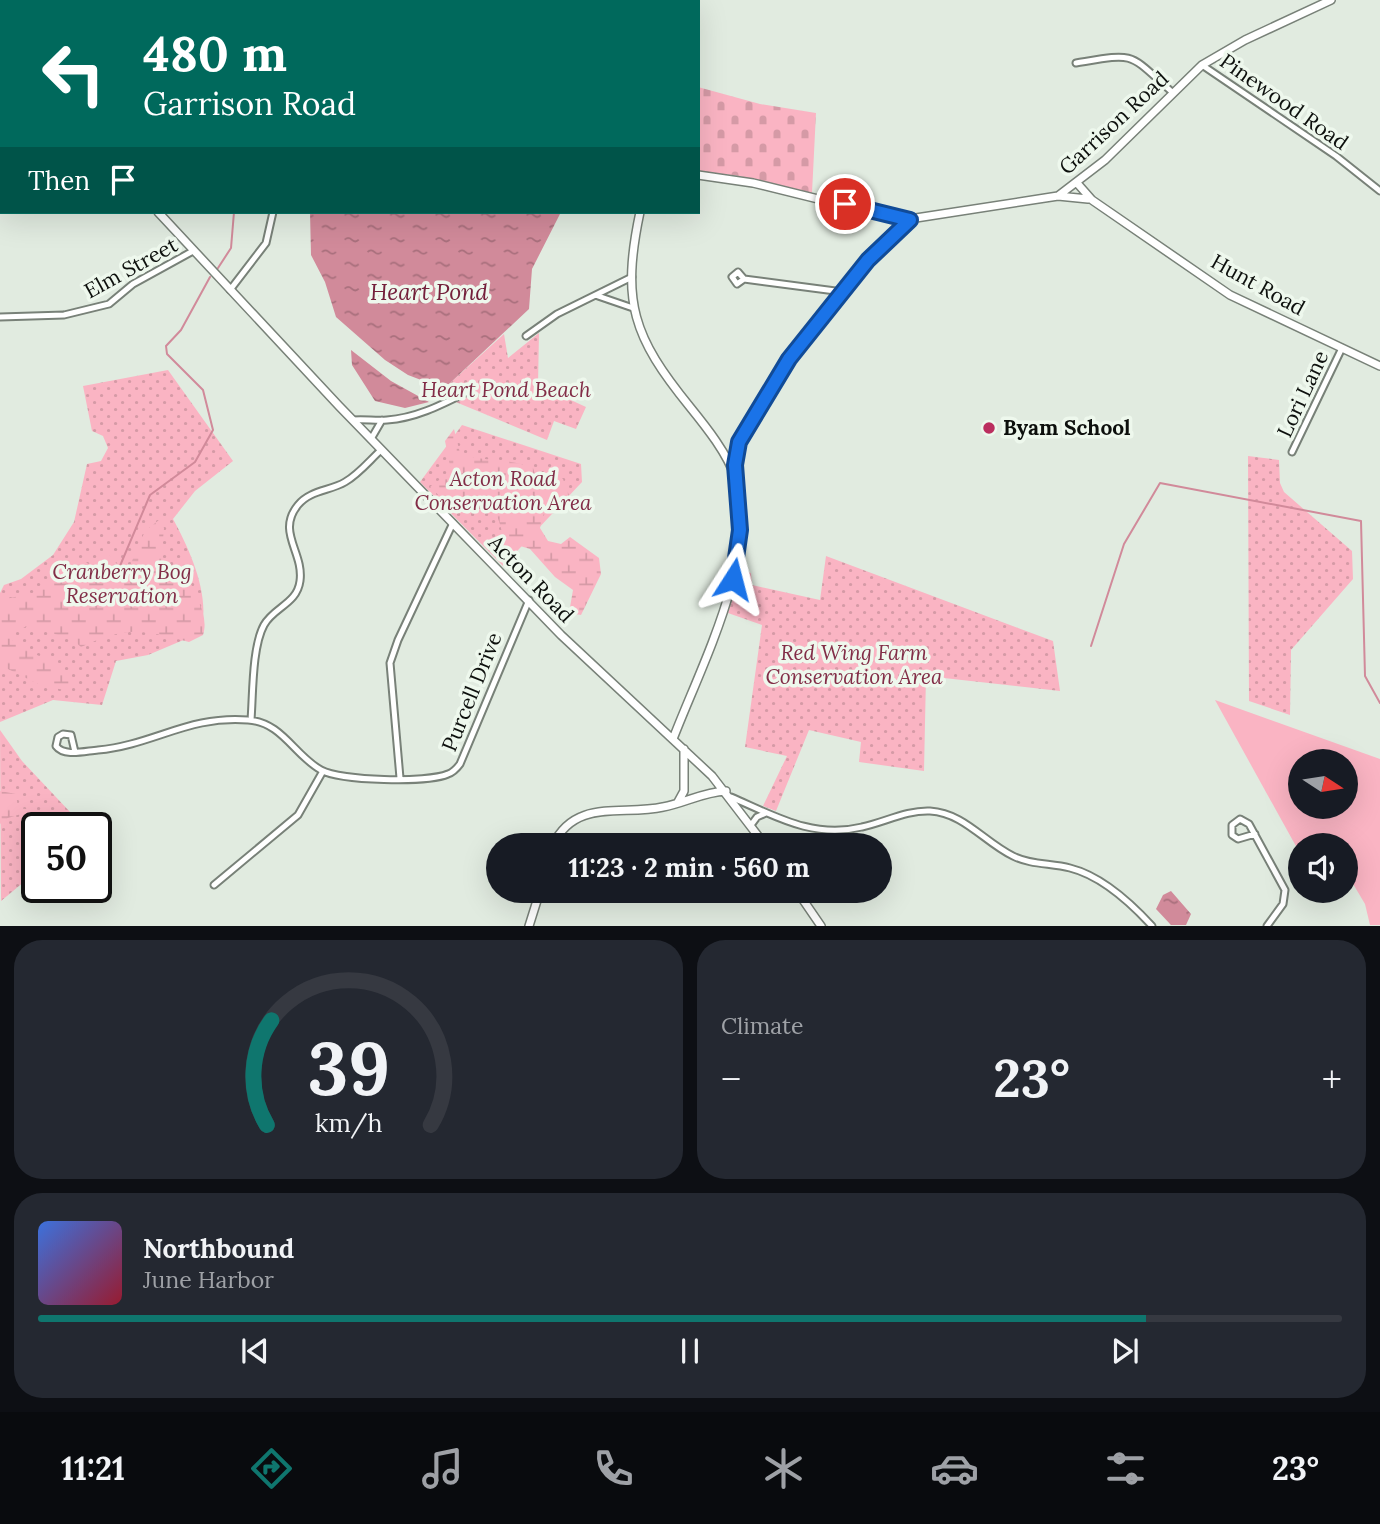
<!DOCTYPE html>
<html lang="en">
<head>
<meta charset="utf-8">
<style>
  :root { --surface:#171b24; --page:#242831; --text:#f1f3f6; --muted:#9ea1a6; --line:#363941; --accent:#0f766e }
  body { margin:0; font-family:Lora,serif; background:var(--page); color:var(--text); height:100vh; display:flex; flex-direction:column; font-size:26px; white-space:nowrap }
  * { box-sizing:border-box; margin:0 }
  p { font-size:23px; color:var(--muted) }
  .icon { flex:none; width:38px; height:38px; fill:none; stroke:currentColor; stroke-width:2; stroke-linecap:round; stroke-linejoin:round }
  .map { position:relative; height:926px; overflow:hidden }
  .side { display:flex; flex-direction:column; gap:14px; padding:14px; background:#0d0f14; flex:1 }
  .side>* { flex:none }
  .hud { position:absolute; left:0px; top:0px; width:700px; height:214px; box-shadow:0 7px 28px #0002; background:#00695c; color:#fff; overflow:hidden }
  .needle { width:46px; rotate:102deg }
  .tools { position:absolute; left:1288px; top:749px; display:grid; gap:14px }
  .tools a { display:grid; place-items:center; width:70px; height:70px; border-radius:50%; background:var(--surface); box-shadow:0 7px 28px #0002; font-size:35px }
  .speed { position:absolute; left:21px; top:812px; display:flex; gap:14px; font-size:35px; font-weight:700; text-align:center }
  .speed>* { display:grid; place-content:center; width:91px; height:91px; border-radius:50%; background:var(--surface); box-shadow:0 7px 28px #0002; line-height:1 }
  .speed .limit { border:4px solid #111; border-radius:10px; background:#fff; color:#111 }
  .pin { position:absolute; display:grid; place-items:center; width:60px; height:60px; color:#fff; margin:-30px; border:4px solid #fff; border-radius:50%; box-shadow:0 2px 7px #0007 }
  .me { position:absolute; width:77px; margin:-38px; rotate:9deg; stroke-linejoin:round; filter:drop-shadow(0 0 5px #0008) }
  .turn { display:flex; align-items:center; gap:24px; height:147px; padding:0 28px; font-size:32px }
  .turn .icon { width:91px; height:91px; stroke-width:2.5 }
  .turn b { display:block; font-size:49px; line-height:60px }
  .then { display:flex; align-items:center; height:66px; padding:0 28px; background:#0003; gap:14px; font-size:26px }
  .big { font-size:52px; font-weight:800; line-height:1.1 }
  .side .card { flex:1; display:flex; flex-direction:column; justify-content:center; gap:10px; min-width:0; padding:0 24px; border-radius:28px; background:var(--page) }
  .side .dial { align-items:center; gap:0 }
  .dial svg { height:182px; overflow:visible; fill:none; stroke:var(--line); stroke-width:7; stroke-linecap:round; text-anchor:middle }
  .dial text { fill:var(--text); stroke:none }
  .song { display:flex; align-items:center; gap:21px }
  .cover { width:84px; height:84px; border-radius:10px; background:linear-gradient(135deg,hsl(220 70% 55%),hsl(350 70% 35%)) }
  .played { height:7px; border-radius:4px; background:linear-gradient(90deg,var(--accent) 85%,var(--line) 85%) }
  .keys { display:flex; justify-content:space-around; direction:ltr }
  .heat { display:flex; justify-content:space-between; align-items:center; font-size:38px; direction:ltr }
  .side .tiles { flex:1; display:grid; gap:14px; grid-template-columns:1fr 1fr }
  .card:last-child { grid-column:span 2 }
  .trip { position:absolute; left:486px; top:833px; width:406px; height:70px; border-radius:35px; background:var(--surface); box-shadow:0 7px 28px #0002; font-weight:800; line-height:70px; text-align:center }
  .dock { display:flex; height:112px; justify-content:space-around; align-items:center; background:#090b0e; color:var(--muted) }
  .dock .icon { width:49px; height:49px }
  .dock .current { color:var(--accent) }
  .dock b { font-size:32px; color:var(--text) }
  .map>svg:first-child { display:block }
</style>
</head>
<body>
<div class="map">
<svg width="1380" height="926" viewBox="0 0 1380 926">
  <defs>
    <pattern id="green-dots" width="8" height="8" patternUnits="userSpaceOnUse" patternTransform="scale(1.75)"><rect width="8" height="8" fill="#fab4c3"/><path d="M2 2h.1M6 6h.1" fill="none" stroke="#d59aa6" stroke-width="1.8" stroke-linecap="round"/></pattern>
    <pattern id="wetland-marsh" width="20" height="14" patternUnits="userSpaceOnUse" patternTransform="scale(1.75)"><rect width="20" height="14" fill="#fab4c3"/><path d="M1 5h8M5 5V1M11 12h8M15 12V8" fill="none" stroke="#d59aa6"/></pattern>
    <pattern id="cemetery-stones" width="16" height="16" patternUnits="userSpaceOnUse" patternTransform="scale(1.75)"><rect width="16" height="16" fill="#fab4c3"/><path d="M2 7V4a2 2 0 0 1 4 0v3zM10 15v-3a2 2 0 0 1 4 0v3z" fill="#d59aa6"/></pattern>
    <pattern id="water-ripples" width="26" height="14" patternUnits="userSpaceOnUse" patternTransform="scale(1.75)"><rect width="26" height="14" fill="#d18a9a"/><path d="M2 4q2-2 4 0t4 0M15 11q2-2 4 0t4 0" fill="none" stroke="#a86f7c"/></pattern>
  </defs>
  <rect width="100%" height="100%" fill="#e1ebe0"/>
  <path fill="url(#green-dots)" d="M 539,333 L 538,385 L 586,407 L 576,429 L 554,421 L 547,440 L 434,393 L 449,384 L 504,334 L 508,358 Z
    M 168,370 L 233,461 L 195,491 L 173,519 C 190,550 212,598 200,633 L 148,655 L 116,661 L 102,705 L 53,700 L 0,722 L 0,593 L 4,585 L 21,579 L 53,555 L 74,522 L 87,464 L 101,461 L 108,448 L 103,436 L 92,431 L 83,386 Z
    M 462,425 L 581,464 L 582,482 L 503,566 L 420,482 Z
    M 1248,456 L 1279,460 L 1280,483 L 1284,492 L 1352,551 L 1353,579 L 1291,650 L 1290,715 L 1249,701 Z
    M 826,556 L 1053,641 L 1060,691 L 926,676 L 924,771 L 859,762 L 861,742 L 809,730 L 776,811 L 763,806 L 787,756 L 745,747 L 762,625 L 728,613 L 742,570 L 751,573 L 752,585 L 820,600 Z
    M 0,730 L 22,761 L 71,813 L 67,828 L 37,828 L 37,871 L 1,901 Z"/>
  <path fill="url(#wetland-marsh)" d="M 454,429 L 460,453 C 484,463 506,457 533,468 L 537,480 L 563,479 L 570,498 L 544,513 L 540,528 L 548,541 L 561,544 L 570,537 L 599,558 L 601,574 L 581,615 L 569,613 L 573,590 L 555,577 L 530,549 L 504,541 C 499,519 496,500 470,496 L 456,512 L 430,487 L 451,471 L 445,441 Z
    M 159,520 L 164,528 L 161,561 L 174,566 L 181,558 L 187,557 C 189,563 186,568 188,574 C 192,594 210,613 203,635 L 189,642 C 140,629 127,626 81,647 L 72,639 L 27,626 L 13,633 L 12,640 C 30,658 60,657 71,678 L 70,687 L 64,690 L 40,685 L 0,665 L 0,600 L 40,592 L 59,561 L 80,560 L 89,564 L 93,572 C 107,567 103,559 103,547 L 117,564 L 129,568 L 145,531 Z
    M 0,791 L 16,794 L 18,808 L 34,810 L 8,818 L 0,824 Z"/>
  <path fill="url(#cemetery-stones)" d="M 698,87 L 760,104 L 816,113 L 812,193 L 739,176 L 698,171 Z"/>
  <path fill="#fab4c3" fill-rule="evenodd" d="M 1215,700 L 1380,759 L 1380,925 L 1370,925 L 1365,904 L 1346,872 L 1346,845 L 1330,845 L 1317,840 L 1297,848 ZM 1346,761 L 1346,807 L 1300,807 L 1300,761 Z"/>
  <path fill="url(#water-ripples)" d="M 171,0 L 372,0 L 171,2 Z
    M 310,212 L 561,212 L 532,269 L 529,309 L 449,384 L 429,383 L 408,375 L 385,360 L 336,317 L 325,282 L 311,255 Z
    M 351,350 L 391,381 L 429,402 L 405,408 L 375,401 L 352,365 Z
    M 1171,891 L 1191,914 L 1186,925 L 1171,925 L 1156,909 L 1163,895 Z"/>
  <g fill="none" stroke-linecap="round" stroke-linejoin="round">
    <path stroke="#d18a9a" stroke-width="2" d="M 218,268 L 231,248 L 234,212
      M 114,580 L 150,495 L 195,462 L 213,430 L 203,390 L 167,354 L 166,346 L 181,330 L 210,277
      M 1091,646 L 1124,544 L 1160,483 L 1361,521 L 1365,676 L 1380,703"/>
    <g stroke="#788178" stroke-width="9">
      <path id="street" d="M 120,0 L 121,2
        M 484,0 L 491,2
        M 445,2 L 449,0
        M 0,39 L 2,39
        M 1076,63 C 1137,53 1127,52 1172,92
        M 1202,65 L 1336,156 L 1380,191
        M 0,198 L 2,198
        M 744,279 L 737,284 L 732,277 L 738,272 L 744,279 L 843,292
        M 230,290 L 266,243 L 273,212
        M 598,296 L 633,308
        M 0,317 L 64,315 L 109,304 L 133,284 L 193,251
        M 526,336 L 557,314 L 632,277
        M 353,420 C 365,419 376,421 387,420 C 416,418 441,405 467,392
        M 371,439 L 382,420
        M 1292,452 L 1342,348
        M 735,472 L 739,442 L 783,367 L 868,260 L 910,220
        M 251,720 C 253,694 252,647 264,625 C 274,607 297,604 300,581 C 304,552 276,532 298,505 C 310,490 330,491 345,482 C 359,474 370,460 381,450
        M 75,752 L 71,735 L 63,734 L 58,737 L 56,746 C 64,757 85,751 98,750 C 153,745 189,715 248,720 C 282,722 294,755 321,770 C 341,781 427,783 448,774 C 454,772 457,768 460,764 L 529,600
        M 400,778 L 390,663 L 398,640 L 453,523
        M 731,797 C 775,816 813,839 862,827 C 885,822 907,810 930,811 C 964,813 984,842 1013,856 C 1031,865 1051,863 1070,868 C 1102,876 1130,902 1152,926
        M 751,825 L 757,817 L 766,813
        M 1255,834 L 1238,839 L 1232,835 L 1232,825 L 1240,819 L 1249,824 L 1285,890 L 1283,904 L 1267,926
        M 214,885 L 298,815 L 323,771"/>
    </g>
    <g stroke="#788178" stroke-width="10">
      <path id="secondary" d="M 9,0 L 9,2
        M 666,2 L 667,0
        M 698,175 L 753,183 L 903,220 L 1058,196 L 1105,160 L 1202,65 L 1245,40 L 1331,0
        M 1077,183 L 1092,200 L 1230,295 L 1380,366
        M 1058,196 L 1088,199
        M 158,212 L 339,406 L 561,635 L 712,776 L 765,845
        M 640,212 C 621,302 633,337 690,407 C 707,428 727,453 736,479 C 760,555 700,668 673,739
        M 678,802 L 684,791 L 684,749
        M 553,845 C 575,798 622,816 663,807 C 685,803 703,792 726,791
        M 797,891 L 821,926
        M 529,926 L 540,891"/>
    </g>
    <use href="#street" stroke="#fff" stroke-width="5"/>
    <use href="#secondary" stroke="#fff" stroke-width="7"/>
  </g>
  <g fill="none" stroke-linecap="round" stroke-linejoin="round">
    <g stroke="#114b97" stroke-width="18">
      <path id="route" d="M 733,579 L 740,530 L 735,465 L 739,442 L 789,359 L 868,260 L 910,220 L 845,204"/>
    </g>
    <use href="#route" stroke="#1a73e8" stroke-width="12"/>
  </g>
  <circle fill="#bb2e5f" stroke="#eef8ed" stroke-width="2.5" cx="989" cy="428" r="7"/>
  <g text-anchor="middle" stroke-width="7" stroke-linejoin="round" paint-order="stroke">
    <g font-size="21" fill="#0d100d" stroke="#eef8ed">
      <text transform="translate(1284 102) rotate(35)" y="7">Pinewood Road</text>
      <text transform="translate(1114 123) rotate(-43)" y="7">Garrison Road</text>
      <text transform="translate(131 268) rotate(-29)" y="7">Elm Street</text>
      <text transform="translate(1258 285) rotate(29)" y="7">Hunt Road</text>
      <text transform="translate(1303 394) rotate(-65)" y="7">Lori Lane</text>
      <text transform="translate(531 579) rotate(46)" y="7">Acton Road</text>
      <text transform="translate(472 692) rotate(-68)" y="7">Purcell Drive</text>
    </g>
    <g font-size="21" font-style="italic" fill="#822d47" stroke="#eef8ed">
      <text x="506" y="397">Heart Pond Beach</text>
      <text x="503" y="486">Acton Road<tspan x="503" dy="24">Conservation Area</tspan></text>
      <text x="122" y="579">Cranberry Bog<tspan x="122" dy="24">Reservation</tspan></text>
      <text x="854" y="660">Red Wing Farm<tspan x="854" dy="24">Conservation Area</tspan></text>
    </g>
    <g font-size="21" font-weight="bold" fill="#0d100d" stroke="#eef8ed" text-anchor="start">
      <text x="1003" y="435">Byam School</text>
    </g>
    <g font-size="23" font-style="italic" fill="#74203b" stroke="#eef8ed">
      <text x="429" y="300">Heart Pond</text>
    </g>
  </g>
</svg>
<div class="tools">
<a><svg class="needle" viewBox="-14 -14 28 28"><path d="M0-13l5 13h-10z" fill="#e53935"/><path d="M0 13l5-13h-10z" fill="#9ea1a6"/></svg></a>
<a><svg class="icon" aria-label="sound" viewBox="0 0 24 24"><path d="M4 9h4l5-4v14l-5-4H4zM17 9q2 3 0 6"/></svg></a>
</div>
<div class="speed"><div class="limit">50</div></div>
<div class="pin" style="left:845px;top:204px;background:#d93025"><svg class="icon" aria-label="arrive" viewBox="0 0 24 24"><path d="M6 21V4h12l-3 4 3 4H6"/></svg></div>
<svg class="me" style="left:733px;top:579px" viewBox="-20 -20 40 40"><path d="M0-17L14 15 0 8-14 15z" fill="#1a73e8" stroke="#fff" stroke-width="4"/></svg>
<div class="trip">11:23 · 2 min · 560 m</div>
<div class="hud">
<div class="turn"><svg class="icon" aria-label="left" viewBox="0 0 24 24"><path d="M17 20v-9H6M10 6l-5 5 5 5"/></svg><div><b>480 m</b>Garrison Road</div></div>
<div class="then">Then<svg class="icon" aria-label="arrive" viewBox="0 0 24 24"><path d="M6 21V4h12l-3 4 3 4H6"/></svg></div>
</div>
</div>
<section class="side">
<div class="tiles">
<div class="card dial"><svg viewBox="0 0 100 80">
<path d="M14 69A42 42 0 1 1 86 69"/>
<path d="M14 69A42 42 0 0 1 16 23" stroke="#0f766e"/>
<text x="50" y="56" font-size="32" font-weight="700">39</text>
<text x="50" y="72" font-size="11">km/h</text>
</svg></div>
<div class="card"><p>Climate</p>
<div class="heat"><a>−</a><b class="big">23°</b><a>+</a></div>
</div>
<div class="card">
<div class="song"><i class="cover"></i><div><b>Northbound</b><p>June Harbor</p></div></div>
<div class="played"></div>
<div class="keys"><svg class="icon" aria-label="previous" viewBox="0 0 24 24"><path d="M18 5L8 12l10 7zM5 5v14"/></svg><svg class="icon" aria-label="pause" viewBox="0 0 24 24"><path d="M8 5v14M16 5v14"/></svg><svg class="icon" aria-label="next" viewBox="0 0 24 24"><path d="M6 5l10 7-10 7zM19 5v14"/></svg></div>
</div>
</div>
</section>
<nav class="dock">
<b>11:21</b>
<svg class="icon current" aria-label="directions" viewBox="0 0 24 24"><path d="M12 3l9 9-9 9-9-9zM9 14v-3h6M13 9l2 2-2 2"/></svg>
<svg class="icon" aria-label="music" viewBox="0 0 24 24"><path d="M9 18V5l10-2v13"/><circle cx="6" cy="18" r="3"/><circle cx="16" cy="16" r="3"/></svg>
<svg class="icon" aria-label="phone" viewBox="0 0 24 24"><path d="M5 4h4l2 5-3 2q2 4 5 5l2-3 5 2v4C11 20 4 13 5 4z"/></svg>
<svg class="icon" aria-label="climate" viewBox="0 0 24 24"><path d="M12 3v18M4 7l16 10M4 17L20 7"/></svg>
<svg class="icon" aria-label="car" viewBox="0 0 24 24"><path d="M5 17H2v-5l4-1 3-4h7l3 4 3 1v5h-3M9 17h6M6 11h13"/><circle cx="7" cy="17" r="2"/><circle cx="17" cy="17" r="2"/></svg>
<svg class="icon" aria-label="filters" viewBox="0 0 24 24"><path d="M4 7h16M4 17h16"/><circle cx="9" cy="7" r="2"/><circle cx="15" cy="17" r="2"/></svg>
<b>23°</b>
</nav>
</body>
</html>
